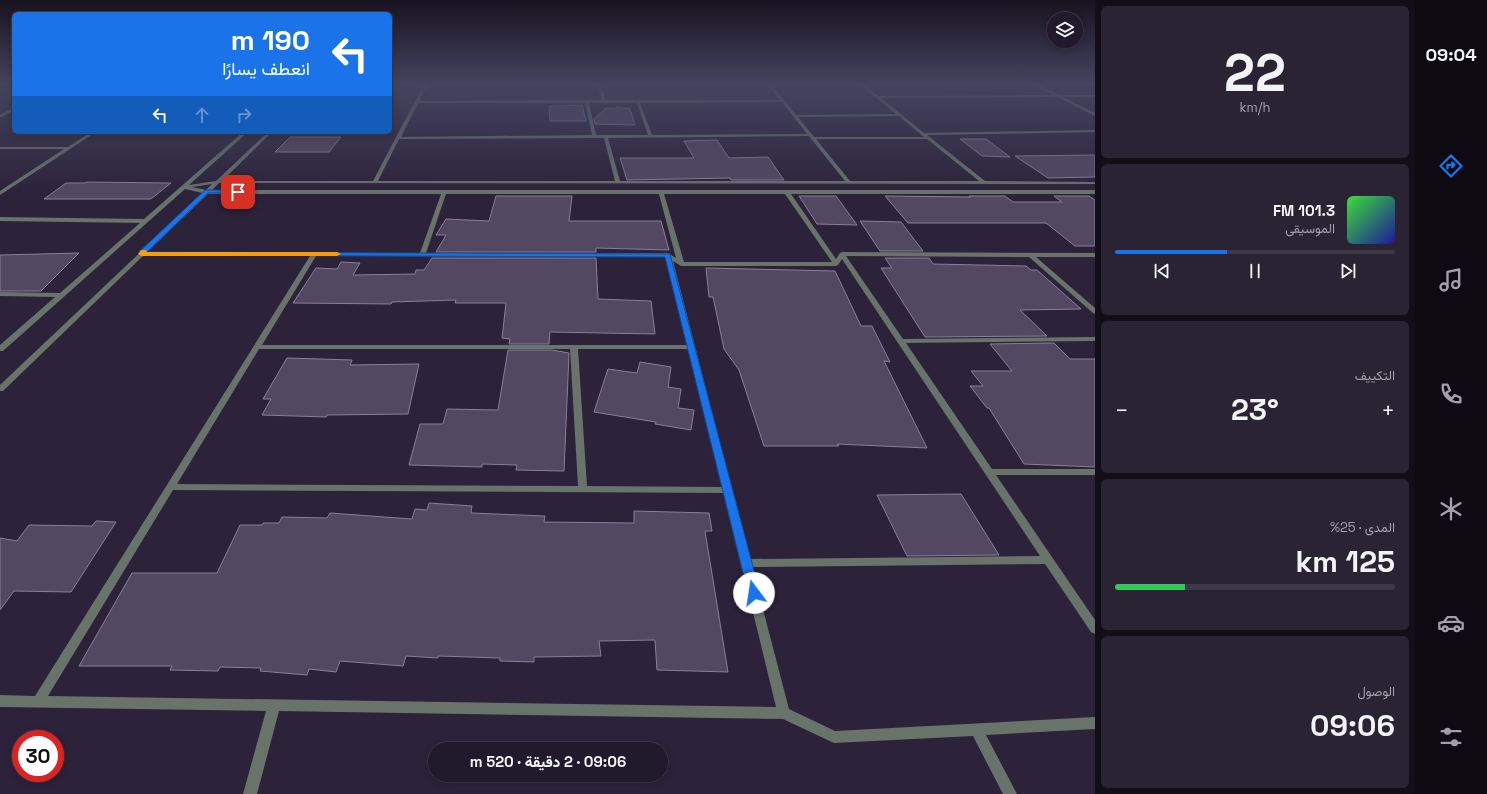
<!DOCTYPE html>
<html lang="ar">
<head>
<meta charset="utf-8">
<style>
  :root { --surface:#211a2c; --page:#292334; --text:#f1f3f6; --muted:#a2a1a9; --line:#3e3848; --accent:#1a73e8 }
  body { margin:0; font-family:"Space Grotesk",Vazirmatn,sans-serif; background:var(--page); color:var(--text); direction:rtl; height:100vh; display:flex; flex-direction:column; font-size:15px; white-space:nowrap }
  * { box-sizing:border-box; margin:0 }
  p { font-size:13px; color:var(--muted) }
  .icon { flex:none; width:22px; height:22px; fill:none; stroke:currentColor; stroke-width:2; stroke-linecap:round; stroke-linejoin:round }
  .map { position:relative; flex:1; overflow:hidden; direction:ltr }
  .details { display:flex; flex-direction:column; gap:6px; padding:6px; background:#120e18; width:320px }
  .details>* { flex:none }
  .banner { position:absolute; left:12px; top:12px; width:380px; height:122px; border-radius:6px; box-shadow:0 2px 10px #0003,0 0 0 1px var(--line); direction:rtl; background:#1a73e8; color:#fff; overflow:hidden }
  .buttons { position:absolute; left:1047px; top:12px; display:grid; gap:8px }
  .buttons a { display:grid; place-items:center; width:36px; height:36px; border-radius:50%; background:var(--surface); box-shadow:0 2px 10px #0003,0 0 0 1px var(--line); font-size:20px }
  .speed { position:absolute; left:12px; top:730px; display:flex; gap:8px; font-size:20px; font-weight:700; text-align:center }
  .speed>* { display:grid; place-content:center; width:52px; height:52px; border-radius:50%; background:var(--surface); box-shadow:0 2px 10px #0003,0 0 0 1px var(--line); line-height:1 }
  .speed .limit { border:6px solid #d22; background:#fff; color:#111 }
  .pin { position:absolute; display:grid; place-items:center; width:34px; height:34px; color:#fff; margin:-17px; border-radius:8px; box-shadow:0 2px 6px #0006 }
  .me { position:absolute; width:44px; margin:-22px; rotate:346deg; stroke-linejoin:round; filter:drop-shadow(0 0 3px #0008) }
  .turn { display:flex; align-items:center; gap:14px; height:84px; padding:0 16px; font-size:18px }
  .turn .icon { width:52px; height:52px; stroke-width:2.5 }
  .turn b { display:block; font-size:28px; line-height:34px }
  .lanes { display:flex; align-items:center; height:38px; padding:0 16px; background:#0003; justify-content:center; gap:20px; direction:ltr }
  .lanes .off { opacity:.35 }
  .big { font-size:30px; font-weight:800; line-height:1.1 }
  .details .tile { flex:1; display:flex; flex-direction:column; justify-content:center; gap:6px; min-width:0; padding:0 14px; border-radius:6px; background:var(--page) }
  .details .dial { align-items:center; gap:0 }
  .dial b { font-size:52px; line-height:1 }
  .song { display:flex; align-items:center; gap:12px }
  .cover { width:48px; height:48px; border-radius:6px; background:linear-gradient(135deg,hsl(120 70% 55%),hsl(240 70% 35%)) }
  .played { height:4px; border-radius:2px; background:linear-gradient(90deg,var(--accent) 40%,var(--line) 40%) }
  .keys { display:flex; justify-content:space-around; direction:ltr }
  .heat { display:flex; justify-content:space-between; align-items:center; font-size:22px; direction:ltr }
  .charge { height:6px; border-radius:3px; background:linear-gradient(90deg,#34c759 25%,var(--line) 0) }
  .trip { position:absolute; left:428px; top:742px; width:240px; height:40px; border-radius:20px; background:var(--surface); box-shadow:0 2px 10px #0003,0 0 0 1px var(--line); font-weight:800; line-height:40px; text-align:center; direction:rtl }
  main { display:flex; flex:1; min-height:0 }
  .tab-bar { display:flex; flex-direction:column; width:72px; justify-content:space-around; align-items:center; background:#0d0a12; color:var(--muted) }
  .tab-bar .icon { width:28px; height:28px }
  .tab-bar .active { color:var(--accent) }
  .tab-bar b { font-size:18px; color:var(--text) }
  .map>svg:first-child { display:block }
</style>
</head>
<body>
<main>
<nav class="tab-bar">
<b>09:04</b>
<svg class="icon active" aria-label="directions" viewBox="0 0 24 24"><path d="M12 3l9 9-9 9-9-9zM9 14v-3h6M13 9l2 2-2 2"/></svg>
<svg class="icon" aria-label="music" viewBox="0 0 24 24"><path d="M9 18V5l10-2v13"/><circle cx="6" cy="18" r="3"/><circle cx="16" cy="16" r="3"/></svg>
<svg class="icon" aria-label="phone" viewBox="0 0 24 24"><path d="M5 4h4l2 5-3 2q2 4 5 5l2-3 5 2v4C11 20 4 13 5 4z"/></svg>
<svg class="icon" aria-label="climate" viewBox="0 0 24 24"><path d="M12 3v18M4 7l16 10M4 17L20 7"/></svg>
<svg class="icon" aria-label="car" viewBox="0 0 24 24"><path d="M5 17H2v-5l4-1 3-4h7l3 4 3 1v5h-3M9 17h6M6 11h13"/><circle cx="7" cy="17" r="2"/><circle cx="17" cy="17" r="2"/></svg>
<svg class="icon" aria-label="filters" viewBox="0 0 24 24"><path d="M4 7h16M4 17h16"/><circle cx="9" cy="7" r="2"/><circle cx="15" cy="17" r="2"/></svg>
</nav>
<section class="details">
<div class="tile dial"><b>22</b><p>km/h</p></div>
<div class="tile">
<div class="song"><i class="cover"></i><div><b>101.3 FM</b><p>الموسيقى</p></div></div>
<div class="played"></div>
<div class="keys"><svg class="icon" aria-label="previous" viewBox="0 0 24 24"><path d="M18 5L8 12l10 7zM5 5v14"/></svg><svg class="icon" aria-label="pause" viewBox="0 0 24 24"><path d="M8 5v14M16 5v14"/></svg><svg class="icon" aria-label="next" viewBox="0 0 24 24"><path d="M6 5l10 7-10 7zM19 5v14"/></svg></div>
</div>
<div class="tile"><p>التكييف</p>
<div class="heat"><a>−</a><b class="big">23°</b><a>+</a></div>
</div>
<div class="tile"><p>المدى · 25%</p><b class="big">125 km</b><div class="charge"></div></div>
<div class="tile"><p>الوصول</p><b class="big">09:06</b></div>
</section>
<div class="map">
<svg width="1095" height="794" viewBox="0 0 1095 794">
  <rect width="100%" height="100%" fill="#2c223a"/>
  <path fill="#524862" stroke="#8a7f9b" d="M 582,105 L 586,121 L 550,121 L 549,106 Z
    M 617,107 L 630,109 L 635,125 L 595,124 L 594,119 L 606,108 L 616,109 Z
    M 290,137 L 341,137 L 329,152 L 275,152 Z
    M 960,139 L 986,139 L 1010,157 L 982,156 Z
    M 717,140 L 729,158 L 768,157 L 784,180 L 731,180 L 730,178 L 627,180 L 620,158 L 694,158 L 684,141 Z
    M 1095,155 L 1095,177 L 1048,178 L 1015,156 Z
    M 87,182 L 171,183 L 151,199 L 44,199 L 66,183 L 84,183 Z
    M 496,196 L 572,196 L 569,221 L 661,221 L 669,250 L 596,248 L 596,252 L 436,252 L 446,235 L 436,235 L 446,219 L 489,221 Z
    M 799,196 L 836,196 L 857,225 L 817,224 Z
    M 885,196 L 971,197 L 969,196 L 1005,196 L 1013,202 L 1062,202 L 1054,196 L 1089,196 L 1095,200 L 1095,246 L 1075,246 L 1046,223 L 908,223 Z
    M 860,221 L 901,222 L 923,251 L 880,251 Z
    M 79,253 L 41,291 L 0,291 L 0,255 Z
    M 432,258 L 596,258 L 598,299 L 651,301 L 655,334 L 550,332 L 549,344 L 509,344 L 510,339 L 502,338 L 506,303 L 455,303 L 456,300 L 392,302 L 391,304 L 293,303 L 316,268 L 337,269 L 341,262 L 360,263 L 353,275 L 415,274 L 416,270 L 424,270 Z
    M 885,258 L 929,258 L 933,264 L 1026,266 L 1031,270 L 1037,270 L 1081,309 L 1020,310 L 1047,336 L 925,337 L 881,268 L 892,268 Z
    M 706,268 L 835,271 L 861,326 L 872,326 L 890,362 L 884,361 L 927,448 L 837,444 L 839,446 L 764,446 L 739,370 L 724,349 L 713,297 L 709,297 Z
    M 1054,343 L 1070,359 L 1095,359 L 1095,467 L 1024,464 L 989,408 L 987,408 L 970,386 L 983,386 L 971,371 L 1012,371 L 990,344 Z
    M 508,350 L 552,350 L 569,353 L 564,471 L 516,470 L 517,465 L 482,464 L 482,467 L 409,465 L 420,424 L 443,424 L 447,409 L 498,410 Z
    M 287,358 L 352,360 L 350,365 L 419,364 L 408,414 L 327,415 L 326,417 L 262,415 L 271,399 L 263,399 Z
    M 640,362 L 671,367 L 668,387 L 681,389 L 678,408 L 694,410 L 691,430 L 655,424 L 656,422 L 594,412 L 608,369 L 637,373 Z
    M 961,494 L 999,555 L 907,556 L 877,495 Z
    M 429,503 L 472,506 L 471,513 L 545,516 L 544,522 L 634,523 L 634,511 L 709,513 L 712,531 L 705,531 L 728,672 L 657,670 L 655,640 L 599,641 L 601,656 L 534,657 L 534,662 L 500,661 L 500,658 L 438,656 L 438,658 L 406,656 L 403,666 L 340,661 L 336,672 L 309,669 L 307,675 L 260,671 L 261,668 L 220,667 L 218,671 L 170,670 L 172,666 L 79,666 L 132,573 L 217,573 L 240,525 L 262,525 L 263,523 L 279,523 L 282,517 L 327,518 L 330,513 L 412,519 L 415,509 L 427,510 Z
    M 96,521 L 116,522 L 71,592 L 14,591 L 0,610 L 0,538 L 17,541 L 29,525 L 92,526 Z"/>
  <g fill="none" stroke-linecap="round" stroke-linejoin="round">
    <path fill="#68736a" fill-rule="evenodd" d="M 0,84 L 14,84 L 14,85 L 0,86 Z
      M 424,84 L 428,84 L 419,101 L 602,100 L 597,84 L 601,84 L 606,100 L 780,100 L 767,84 L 771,84 L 796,115 L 896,114 L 859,84 L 863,84 L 878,96 L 1053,95 L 1032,84 L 1037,84 L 1059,95 L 1095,95 L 1095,97 L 1063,97 L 1095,113 L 1095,116 L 1057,97 L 881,98 L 924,133 L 1095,130 L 1095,132 L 927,135 L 985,181 L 1095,182 L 1095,184 L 219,183 L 212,190 L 1095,190 L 1095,194 L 791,194 L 836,259 L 840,253 L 842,252 L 1095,253 L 1095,257 L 1036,257 L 1095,308 L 1095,314 L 1093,313 L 1029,257 L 846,256 L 903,339 L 1095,337 L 1095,341 L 906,343 L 992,469 L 1095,469 L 1095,475 L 996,475 L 1095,620 L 1095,634 L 1091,632 L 1045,564 L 752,567 L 789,709 L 835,731 L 1095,717 L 1095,729 L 986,735 L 1017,794 L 1003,794 L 973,736 L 834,743 L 783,719 L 279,711 L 257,794 L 243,794 L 266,711 L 0,707 L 0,695 L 35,696 L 310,256 L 143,256 L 3,391 L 0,391 L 0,385 L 203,193 L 185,189 L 3,351 L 0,351 L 0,345 L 55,297 L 0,296 L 0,292 L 60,293 L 140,223 L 0,221 L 0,217 L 144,219 L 243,132 L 248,132 L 189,185 L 216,181 L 268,132 L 272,132 L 222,181 L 373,181 ZM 782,102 L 807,134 L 652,135 L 640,103 ZM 418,103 L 585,103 L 592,135 L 401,137 ZM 589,103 L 637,103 L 648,135 L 596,135 ZM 899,116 L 924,137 L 814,137 L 798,117 ZM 809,136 L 845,181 L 620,181 L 608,138 ZM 592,138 L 604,138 L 615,181 L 378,181 L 399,139 ZM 816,139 L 927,139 L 979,181 L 850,181 ZM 212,184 L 206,190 L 192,187 ZM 208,194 L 441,194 L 420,253 L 147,252 ZM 446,194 L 659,194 L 676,258 L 668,253 L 426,253 ZM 664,194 L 785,194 L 832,262 L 684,262 ZM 316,256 L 665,257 L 687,345 L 262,345 ZM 842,259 L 1040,556 L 750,559 L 673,261 L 681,266 L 836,266 L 838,265 ZM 259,349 L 570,349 L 578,486 L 177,484 ZM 578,349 L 688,349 L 722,487 L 587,486 ZM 173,490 L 724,493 L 776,707 L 48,696 Z
      M 11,109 L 14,110 L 0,118 L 0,115 Z
      M 91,132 L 96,132 L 0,195 L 0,191 L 64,149 L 0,149 L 0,147 L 68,147 Z"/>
  </g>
  <linearGradient id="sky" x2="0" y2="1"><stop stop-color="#181320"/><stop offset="0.43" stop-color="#454460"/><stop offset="1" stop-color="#454460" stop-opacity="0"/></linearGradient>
  <rect width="1095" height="195" fill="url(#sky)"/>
  <path fill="#1a73e8" stroke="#114b97" d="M 205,190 L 238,190 L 241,192 L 238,193 L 208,193 L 147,252 L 670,254 L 760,593 L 758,597 L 754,598 L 750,597 L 748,593 L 665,257 L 139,255 L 139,252 Z"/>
  <path fill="#f59e0b" d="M 141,250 L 146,250 L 147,252 L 337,252 L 341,254 L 337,256 L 141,256 L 138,254 Z"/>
</svg>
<div class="buttons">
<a><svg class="icon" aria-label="layers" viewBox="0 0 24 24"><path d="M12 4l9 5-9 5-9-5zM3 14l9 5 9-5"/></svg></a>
</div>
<div class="speed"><div class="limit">30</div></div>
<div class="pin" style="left:238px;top:192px;background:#d93025"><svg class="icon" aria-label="arrive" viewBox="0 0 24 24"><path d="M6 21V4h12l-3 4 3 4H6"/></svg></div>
<svg class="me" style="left:754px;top:593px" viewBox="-20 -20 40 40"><circle r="19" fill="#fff"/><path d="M0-13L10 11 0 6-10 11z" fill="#1a73e8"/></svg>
<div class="trip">09:06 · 2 دقيقة · 520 m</div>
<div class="banner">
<div class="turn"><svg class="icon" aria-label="left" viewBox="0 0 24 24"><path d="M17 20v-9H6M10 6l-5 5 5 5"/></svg><div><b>190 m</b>انعطف يسارًا</div></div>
<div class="lanes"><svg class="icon" aria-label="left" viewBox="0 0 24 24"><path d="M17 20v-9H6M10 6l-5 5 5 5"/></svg><svg class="icon off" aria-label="ahead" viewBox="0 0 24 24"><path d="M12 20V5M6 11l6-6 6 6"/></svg><svg class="icon off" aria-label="right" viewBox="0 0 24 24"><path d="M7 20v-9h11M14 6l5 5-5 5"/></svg></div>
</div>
</div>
</main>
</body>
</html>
